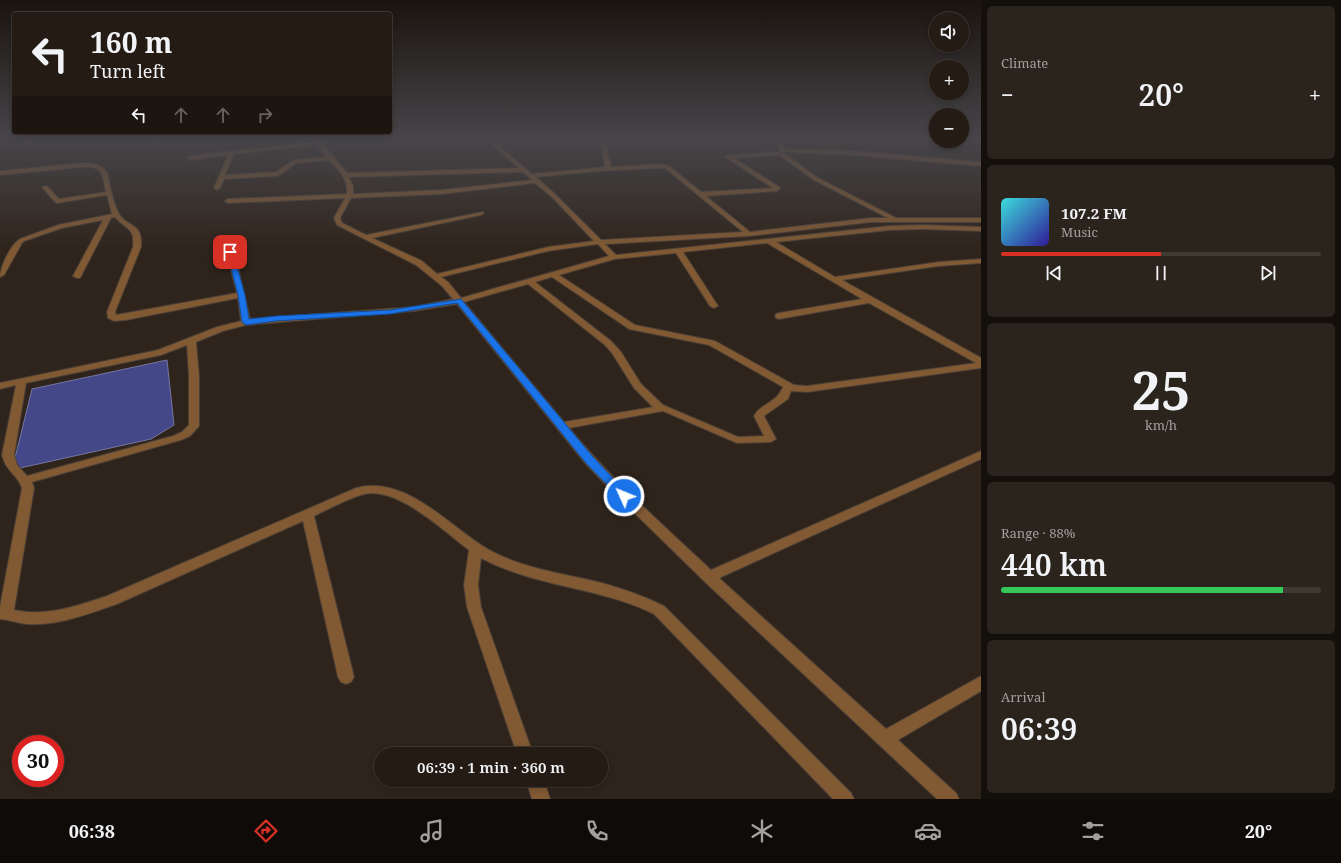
<!DOCTYPE html>
<html lang="en">
<head>
<meta charset="utf-8">
<style>
  :root { --surface:#231b14; --page:#2b241d; --text:#f1f3f6; --muted:#a3a1a0; --line:#403934; --accent:#d93025 }
  body { margin:0; font-family:"Noto Serif",serif; background:var(--page); color:var(--text); height:100vh; display:flex; flex-direction:column; font-size:15px; white-space:nowrap }
  * { box-sizing:border-box; margin:0 }
  p { font-size:13px; color:var(--muted) }
  .icon { flex:none; width:22px; height:22px; fill:none; stroke:currentColor; stroke-width:2; stroke-linecap:round; stroke-linejoin:round }
  .map { position:relative; flex:1; overflow:hidden }
  .panel { display:flex; flex-direction:column; gap:6px; padding:6px; background:#130f0b; width:360px }
  .panel>* { flex:none }
  .hud { position:absolute; left:12px; top:12px; width:380px; height:122px; border-radius:4px; box-shadow:0 2px 6px #0003,0 0 0 1px var(--line); background:#231b14; color:var(--text); overflow:hidden }
  .buttons { position:absolute; left:929px; top:12px; display:grid; gap:8px }
  .buttons a { display:grid; place-items:center; width:40px; height:40px; border-radius:50%; background:var(--surface); box-shadow:0 2px 6px #0003,0 0 0 1px var(--line); font-size:20px }
  .speed { position:absolute; left:12px; top:735px; display:flex; gap:8px; font-size:20px; font-weight:700; text-align:center }
  .speed>* { display:grid; place-content:center; width:52px; height:52px; border-radius:50%; background:var(--surface); box-shadow:0 2px 6px #0003,0 0 0 1px var(--line); line-height:1 }
  .speed .limit { border:6px solid #d22; background:#fff; color:#111 }
  .pin { position:absolute; display:grid; place-items:center; width:34px; height:34px; color:#fff; margin:-17px; border-radius:8px; box-shadow:0 2px 6px #0006 }
  .me { position:absolute; width:44px; margin:-22px; rotate:314deg; stroke-linejoin:round; filter:drop-shadow(0 0 3px #0008) }
  .turn { display:flex; align-items:center; gap:14px; height:84px; padding:0 12px; font-size:18px }
  .turn .icon { width:52px; height:52px; stroke-width:2.5 }
  .turn b { display:block; font-size:28px; line-height:34px }
  .lanes { display:flex; align-items:center; height:38px; padding:0 12px; background:#0003; justify-content:center; gap:20px; direction:ltr }
  .lanes .off { opacity:.35 }
  .big { font-size:30px; font-weight:600; line-height:1.1 }
  .panel .card { flex:1; display:flex; flex-direction:column; justify-content:center; gap:6px; min-width:0; padding:0 14px; border-radius:6px; background:var(--page) }
  .panel .dial { align-items:center; gap:0 }
  .dial b { font-size:52px; line-height:1 }
  .song { display:flex; align-items:center; gap:12px }
  .cover { width:48px; height:48px; border-radius:6px; background:linear-gradient(135deg,hsl(180 70% 55%),hsl(250 70% 35%)) }
  .played { height:4px; border-radius:2px; background:linear-gradient(90deg,var(--accent) 50%,var(--line) 50%) }
  .keys { display:flex; justify-content:space-around; direction:ltr }
  .heat { display:flex; justify-content:space-between; align-items:center; font-size:22px; direction:ltr }
  .charge { height:6px; border-radius:3px; background:linear-gradient(90deg,#34c759 88%,var(--line) 0) }
  .trip { position:absolute; left:374px; top:747px; width:234px; height:40px; border-radius:20px; background:var(--surface); box-shadow:0 2px 6px #0003,0 0 0 1px var(--line); font-weight:600; line-height:40px; text-align:center }
  .tabs { display:flex; height:64px; justify-content:space-around; align-items:center; background:#0e0b08; color:var(--muted) }
  .tabs .icon { width:28px; height:28px }
  .tabs .selected { color:var(--accent) }
  .tabs b { font-size:18px; color:var(--text) }
  main { display:flex; flex:1; min-height:0 }
  .map>svg:first-child { display:block }
</style>
</head>
<body>
<main>
<div class="map">
<svg width="981" height="799" viewBox="0 0 981 799">
  <rect width="100%" height="100%" fill="#2f241b"/>
  <path fill="#444889" stroke="#7676a2" d="M 167,360 L 174,425 L 151,439 L 20,468 L 13,466 L 32,389 Z"/>
  <g fill="none" stroke-linecap="round" stroke-linejoin="round">
    <g stroke="#493f36" stroke-width="2">
      <path id="street" d="M 28,139 L 33,139 L 31,144 L 26,143 Z
        M 152,139 L 157,139 L 154,143 L 151,141 Z
        M 314,139 L 319,139 L 347,173 L 519,168 L 486,139 L 491,139 L 532,174 L 605,167 L 600,139 L 605,139 L 611,167 L 660,164 L 669,166 L 701,192 L 773,188 L 725,157 L 728,155 L 779,152 L 781,149 L 772,139 L 777,139 L 786,149 L 853,151 L 981,162 L 981,166 L 853,155 L 785,152 L 784,153 L 818,178 L 896,218 L 981,218 L 981,222 L 871,222 L 749,236 L 605,244 L 616,255 L 890,226 L 922,225 L 981,227 L 981,231 L 922,229 L 890,230 L 776,242 L 835,277 L 939,262 L 981,259 L 981,263 L 939,266 L 842,280 L 981,358 L 981,368 L 807,392 L 791,391 L 788,399 L 764,416 L 776,439 L 771,442 L 737,443 L 663,411 L 569,428 C 612,480 662,524 711,570 L 981,451 L 981,459 L 719,578 L 886,729 L 981,676 L 981,691 L 898,740 L 956,793 L 959,799 L 937,799 L 704,581 L 610,489 L 585,463 L 457,304 L 414,311 L 246,325 L 223,331 L 196,342 L 199,376 L 199,426 L 190,436 L 181,440 L 32,482 L 34,488 L 14,610 C 46,617 77,606 107,596 L 356,488 C 407,474 451,529 491,551 C 525,569 565,574 602,583 C 623,589 644,596 664,606 L 851,793 L 854,799 L 833,799 L 654,614 C 599,587 535,587 481,558 L 478,585 L 481,607 L 533,754 L 517,754 L 467,607 L 464,585 L 469,550 C 443,531 396,484 361,495 C 345,500 329,509 314,516 L 354,677 L 351,682 L 346,684 L 341,682 L 338,677 L 303,521 L 117,604 C 88,614 58,626 27,624 C 18,623 9,620 0,619 L 0,607 L 22,488 C 18,475 6,472 2,455 L 16,385 L 0,389 L 0,383 L 158,350 L 217,327 L 241,321 L 238,298 L 126,320 L 114,321 L 108,318 L 107,312 L 133,247 C 135,227 126,230 115,217 L 111,218 L 80,278 L 77,278 L 73,276 L 103,220 L 62,228 L 24,241 L 22,243 L 4,275 L 0,277 C 0,267 11,244 20,239 L 58,225 L 112,214 L 107,195 L 57,203 L 55,202 L 42,187 L 47,186 L 59,199 L 106,192 C 102,174 104,166 83,167 L 0,175 L 0,171 L 83,163 C 93,163 100,163 107,172 C 110,185 112,200 118,212 C 126,229 143,220 141,247 L 115,312 L 116,315 L 237,293 L 226,251 L 230,249 L 234,251 L 250,319 L 414,307 L 453,299 L 442,286 L 416,265 L 337,225 L 334,218 L 345,198 L 228,203 L 225,201 L 228,199 L 347,194 C 348,179 339,170 329,160 L 296,163 L 283,173 L 277,176 L 224,179 L 220,188 L 217,190 L 214,188 L 228,155 L 190,160 L 187,158 L 190,156 L 315,142 ZM 317,145 L 326,157 L 293,160 L 276,172 L 225,175 L 234,154 ZM 779,155 L 814,180 L 888,218 L 871,218 L 750,232 L 706,196 L 777,191 L 780,188 L 779,187 L 734,158 ZM 660,168 L 665,168 L 743,232 L 601,240 L 556,195 L 536,177 L 598,171 ZM 523,172 L 532,180 L 442,190 L 353,194 L 353,186 L 349,177 ZM 535,183 L 552,197 L 594,241 L 548,247 L 437,274 L 422,261 L 372,238 L 481,215 L 484,213 L 483,212 L 366,235 L 342,223 L 340,218 L 351,198 L 442,194 ZM 767,243 L 862,299 L 779,313 L 776,314 L 775,316 L 776,318 L 779,319 L 869,303 L 976,363 L 807,386 L 794,385 L 715,341 L 635,325 L 559,275 L 615,259 L 676,253 L 710,306 L 714,308 L 718,306 L 683,252 ZM 598,244 L 609,256 L 461,298 L 448,282 L 441,277 L 548,251 ZM 552,277 L 629,329 L 709,345 L 783,387 C 776,404 761,403 754,416 L 764,436 L 738,437 L 663,405 L 641,384 L 621,352 L 611,341 L 535,282 ZM 528,284 L 605,345 L 612,353 L 634,388 L 653,407 L 564,422 L 464,302 ZM 187,345 L 189,376 L 189,425 L 182,432 L 173,436 L 27,476 L 17,465 L 14,455 L 26,383 L 161,355 Z
        M 656,139 L 661,139 L 663,141 L 658,142 Z
        M 526,780 L 544,780 L 550,799 L 532,799 Z"/>
    </g>
    <use href="#street" fill="#815933" fill-rule="evenodd"/>
  </g>
  <linearGradient id="sky" x2="0" y2="1"><stop stop-color="#1a140f"/><stop offset="0.55" stop-color="#47454a"/><stop offset="1" stop-color="#47454a" stop-opacity="0"/></linearGradient>
  <rect width="981" height="251" fill="url(#sky)"/>
  <path fill="#1a73e8" stroke="#114b97" d="M 228,250 L 233,252 L 245,295 L 249,319 L 276,316 L 390,310 L 461,299 L 593,457 L 628,494 L 630,496 L 628,499 L 621,499 L 585,462 L 457,303 L 390,314 L 276,321 L 246,325 L 242,322 L 238,295 L 227,252 Z"/>
</svg>
<div class="buttons">
<a><svg class="icon" aria-label="sound" viewBox="0 0 24 24"><path d="M4 9h4l5-4v14l-5-4H4zM17 9q2 3 0 6"/></svg></a>
<a>+</a>
<a>−</a>
</div>
<div class="speed"><div class="limit">30</div></div>
<div class="pin" style="left:230px;top:252px;background:#d93025"><svg class="icon" aria-label="arrive" viewBox="0 0 24 24"><path d="M6 21V4h12l-3 4 3 4H6"/></svg></div>
<svg class="me" style="left:624px;top:496px" viewBox="-20 -20 40 40"><circle r="17" fill="#1a73e8" stroke="#fff" stroke-width="3"/><path d="M0-11L8 9 0 5-8 9z" fill="#fff"/></svg>
<div class="trip">06:39 · 1 min · 360 m</div>
<div class="hud">
<div class="turn"><svg class="icon" aria-label="left" viewBox="0 0 24 24"><path d="M17 20v-9H6M10 6l-5 5 5 5"/></svg><div><b>160 m</b>Turn left</div></div>
<div class="lanes"><svg class="icon" aria-label="left" viewBox="0 0 24 24"><path d="M17 20v-9H6M10 6l-5 5 5 5"/></svg><svg class="icon off" aria-label="ahead" viewBox="0 0 24 24"><path d="M12 20V5M6 11l6-6 6 6"/></svg><svg class="icon off" aria-label="ahead" viewBox="0 0 24 24"><path d="M12 20V5M6 11l6-6 6 6"/></svg><svg class="icon off" aria-label="right" viewBox="0 0 24 24"><path d="M7 20v-9h11M14 6l5 5-5 5"/></svg></div>
</div>
</div>
<section class="panel">
<div class="card"><p>Climate</p>
<div class="heat"><a>−</a><b class="big">20°</b><a>+</a></div>
</div>
<div class="card">
<div class="song"><i class="cover"></i><div><b>107.2 FM</b><p>Music</p></div></div>
<div class="played"></div>
<div class="keys"><svg class="icon" aria-label="previous" viewBox="0 0 24 24"><path d="M18 5L8 12l10 7zM5 5v14"/></svg><svg class="icon" aria-label="pause" viewBox="0 0 24 24"><path d="M8 5v14M16 5v14"/></svg><svg class="icon" aria-label="next" viewBox="0 0 24 24"><path d="M6 5l10 7-10 7zM19 5v14"/></svg></div>
</div>
<div class="card dial"><b>25</b><p>km/h</p></div>
<div class="card"><p>Range · 88%</p><b class="big">440 km</b><div class="charge"></div></div>
<div class="card"><p>Arrival</p><b class="big">06:39</b></div>
</section>
</main>
<nav class="tabs">
<b>06:38</b>
<svg class="icon selected" aria-label="directions" viewBox="0 0 24 24"><path d="M12 3l9 9-9 9-9-9zM9 14v-3h6M13 9l2 2-2 2"/></svg>
<svg class="icon" aria-label="music" viewBox="0 0 24 24"><path d="M9 18V5l10-2v13"/><circle cx="6" cy="18" r="3"/><circle cx="16" cy="16" r="3"/></svg>
<svg class="icon" aria-label="phone" viewBox="0 0 24 24"><path d="M5 4h4l2 5-3 2q2 4 5 5l2-3 5 2v4C11 20 4 13 5 4z"/></svg>
<svg class="icon" aria-label="climate" viewBox="0 0 24 24"><path d="M12 3v18M4 7l16 10M4 17L20 7"/></svg>
<svg class="icon" aria-label="car" viewBox="0 0 24 24"><path d="M5 17H2v-5l4-1 3-4h7l3 4 3 1v5h-3M9 17h6M6 11h13"/><circle cx="7" cy="17" r="2"/><circle cx="17" cy="17" r="2"/></svg>
<svg class="icon" aria-label="filters" viewBox="0 0 24 24"><path d="M4 7h16M4 17h16"/><circle cx="9" cy="7" r="2"/><circle cx="15" cy="17" r="2"/></svg>
<b>20°</b>
</nav>
</body>
</html>
